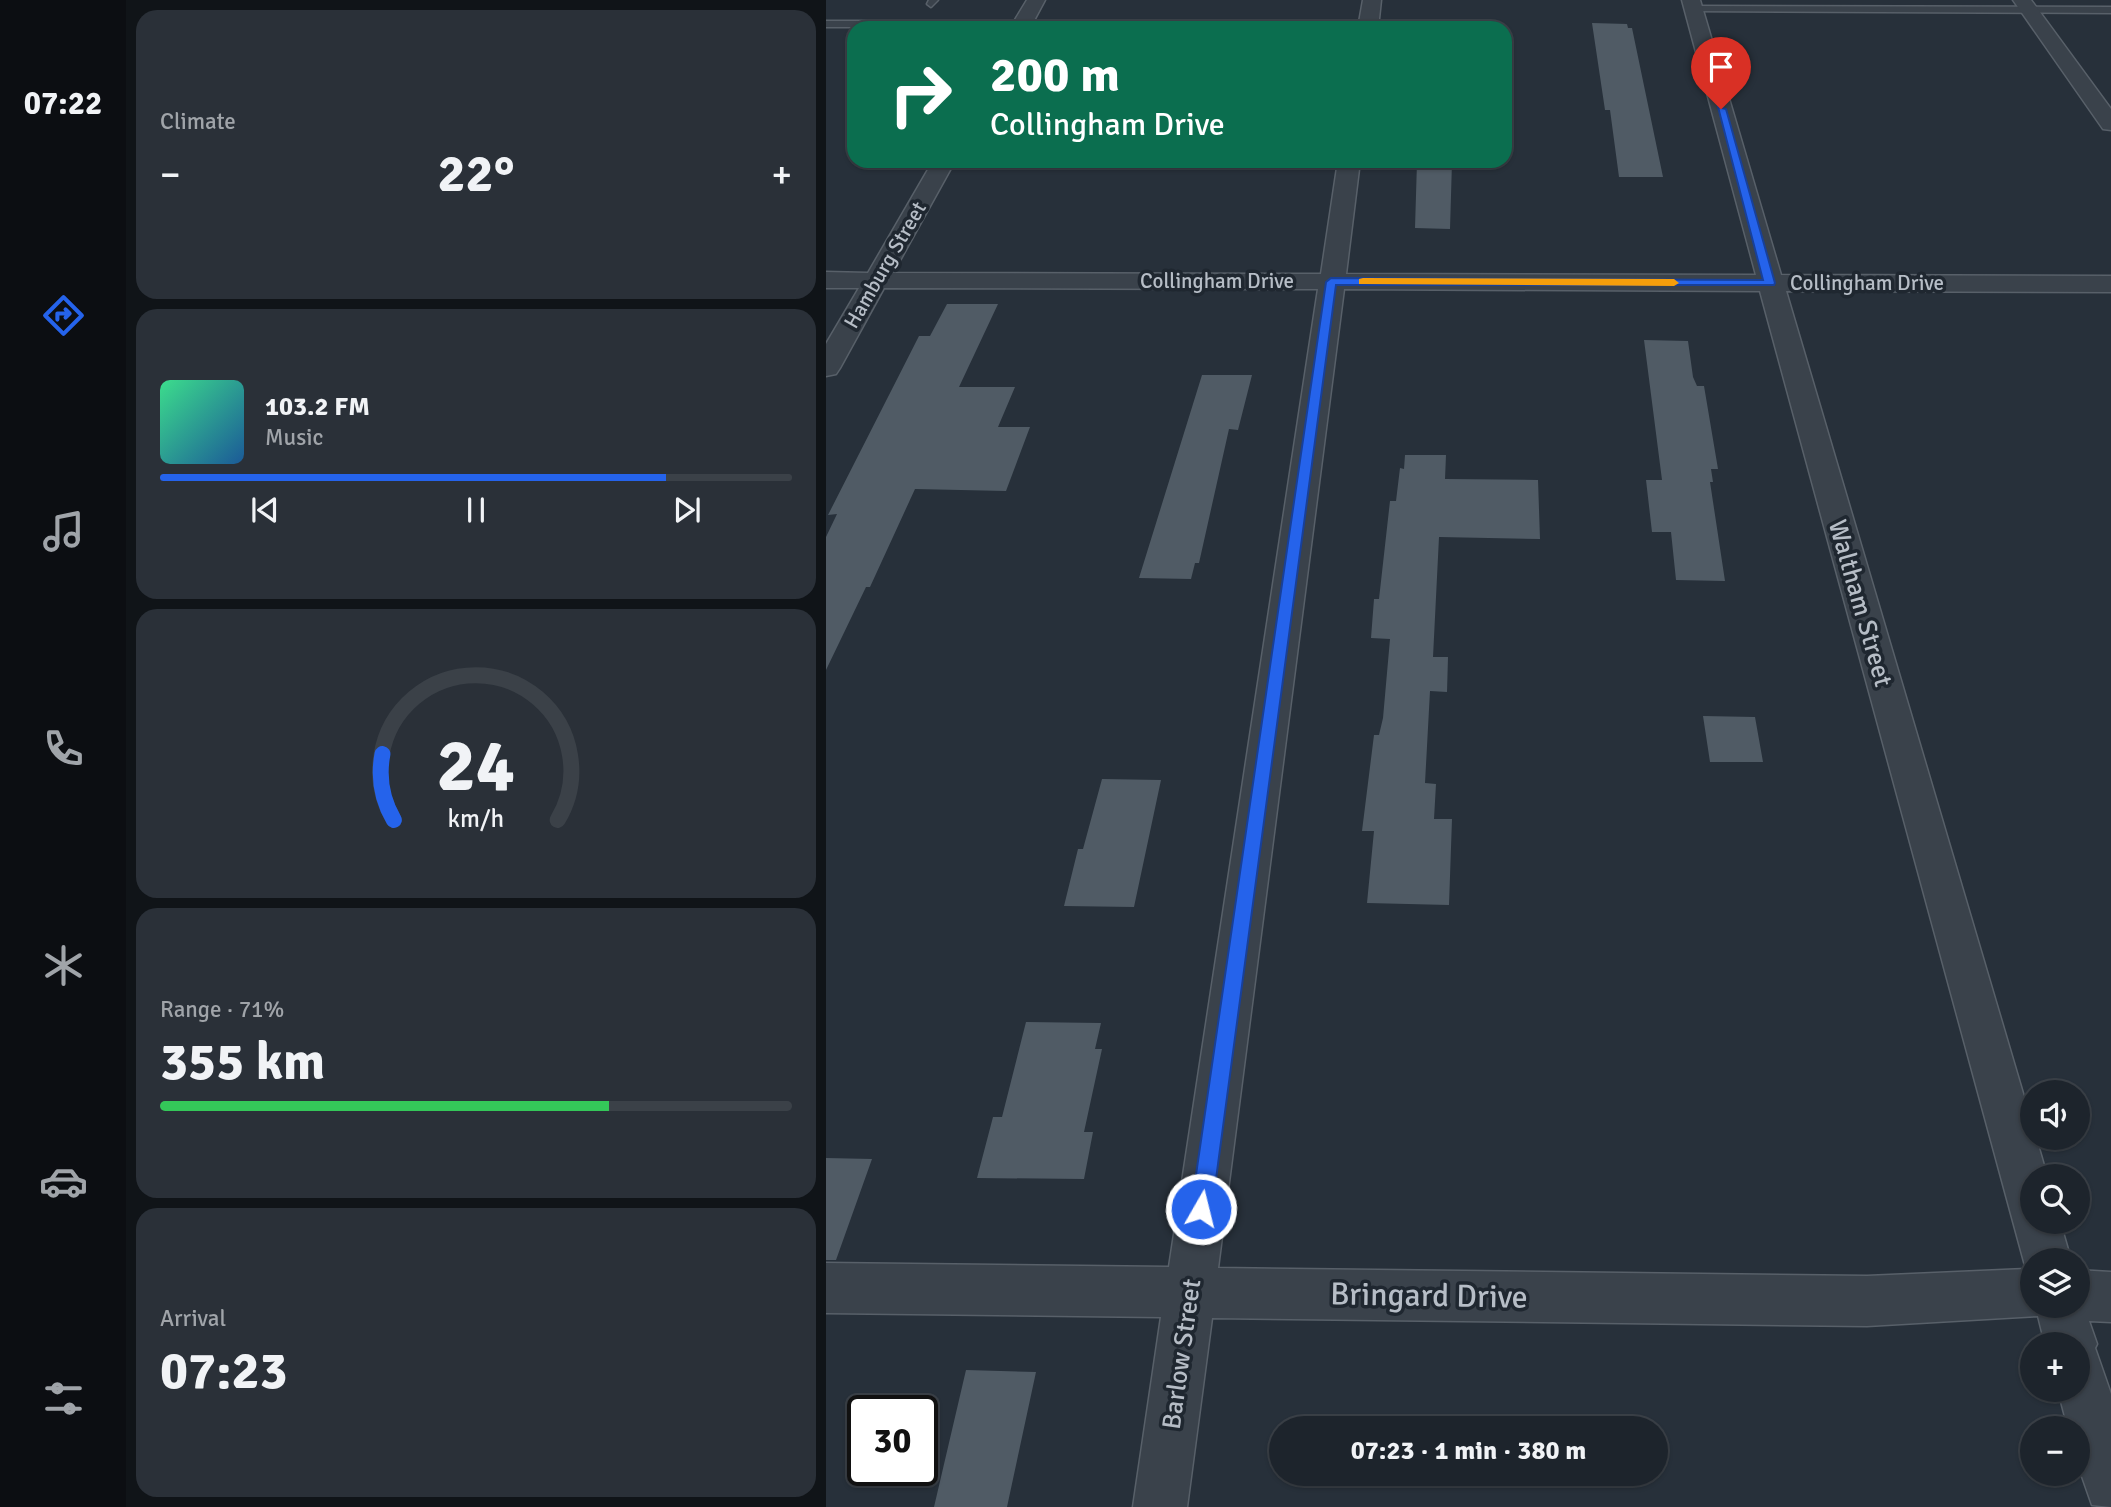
<!DOCTYPE html>
<html lang="en">
<head>
<meta charset="utf-8">
<style>
  :root { --surface:#1d242c; --page:#2a3038; --text:#f1f3f6; --muted:#a0a4a9; --line:#3b4148; --accent:#2563eb }
  body { margin:0; font-family:Signika,sans-serif; background:var(--page); color:var(--text); height:100vh; display:flex; flex-direction:column; font-size:26px; white-space:nowrap }
  * { box-sizing:border-box; margin:0 }
  p { font-size:23px; color:var(--muted) }
  .icon { flex:none; width:38px; height:38px; fill:none; stroke:currentColor; stroke-width:2; stroke-linecap:round; stroke-linejoin:round }
  .map { position:relative; flex:1; overflow:hidden }
  .sheet { display:flex; flex-direction:column; gap:10px; padding:10px; background:#101418; width:700px }
  .sheet>* { flex:none }
  .top-card { position:absolute; left:21px; top:21px; width:665px; height:147px; border-radius:21px; box-shadow:0 2px 5px #0004,0 0 0 2px var(--line); background:#0b6e4f; color:#fff; overflow:hidden }
  .fabs { position:absolute; left:1194px; top:1080px; display:grid; gap:14px }
  .fabs a { display:grid; place-items:center; width:70px; height:70px; border-radius:50%; background:var(--surface); box-shadow:0 2px 5px #0004,0 0 0 2px var(--line); font-size:35px }
  .speed { position:absolute; left:21px; top:1395px; display:flex; gap:14px; font-size:35px; font-weight:700; text-align:center }
  .speed>* { display:grid; place-content:center; width:91px; height:91px; border-radius:50%; background:var(--surface); box-shadow:0 2px 5px #0004,0 0 0 2px var(--line); line-height:1 }
  .speed .limit { border:4px solid #111; border-radius:10px; background:#fff; color:#111 }
  .pin { position:absolute; display:grid; place-items:center; width:60px; height:60px; color:#fff; margin:-72px -30px; border-radius:50% 50% 50% 0; rotate:-45deg; box-shadow:0 0 7px #0007 }
  .pin .icon { rotate:45deg }
  .me { position:absolute; width:77px; margin:-38px; rotate:8deg; stroke-linejoin:round; filter:drop-shadow(0 0 5px #0008) }
  .turn { display:flex; align-items:center; gap:24px; height:147px; padding:0 28px; font-size:32px }
  .turn .icon { width:91px; height:91px; stroke-width:2.5 }
  .turn b { display:block; font-size:49px; line-height:60px }
  .big { font-size:52px; font-weight:800; line-height:1.1 }
  .sheet .tile { flex:1; display:flex; flex-direction:column; justify-content:center; gap:10px; min-width:0; padding:0 24px; border-radius:21px; background:var(--page) }
  .sheet .dial { align-items:center; gap:0 }
  .dial svg { height:182px; overflow:visible; fill:none; stroke:var(--line); stroke-width:7; stroke-linecap:round; text-anchor:middle }
  .dial text { fill:var(--text); stroke:none }
  .song { display:flex; align-items:center; gap:21px }
  .cover { width:84px; height:84px; border-radius:10px; background:linear-gradient(135deg,hsl(150 70% 55%),hsl(210 70% 35%)) }
  .played { height:7px; border-radius:4px; background:linear-gradient(90deg,var(--accent) 80%,var(--line) 80%) }
  .keys { display:flex; justify-content:space-around; direction:ltr }
  .heat { display:flex; justify-content:space-between; align-items:center; font-size:38px; direction:ltr }
  .charge { height:10px; border-radius:5px; background:linear-gradient(90deg,#34c759 71%,var(--line) 0) }
  .trip { position:absolute; left:443px; top:1416px; width:399px; height:70px; border-radius:35px; background:var(--surface); box-shadow:0 2px 5px #0004,0 0 0 2px var(--line); font-weight:800; line-height:70px; text-align:center }
  main { display:flex; flex:1; min-height:0 }
  .tab-bar { display:flex; flex-direction:column; width:126px; justify-content:space-around; align-items:center; background:#0c0e12; color:var(--muted) }
  .tab-bar .icon { width:49px; height:49px }
  .tab-bar .on { color:var(--accent) }
  .tab-bar b { font-size:32px; color:var(--text) }
  .map>svg:first-child { display:block }
</style>
</head>
<body>
<main>
<nav class="tab-bar">
<b>07:22</b>
<svg class="icon on" aria-label="directions" viewBox="0 0 24 24"><path d="M12 3l9 9-9 9-9-9zM9 14v-3h6M13 9l2 2-2 2"/></svg>
<svg class="icon" aria-label="music" viewBox="0 0 24 24"><path d="M9 18V5l10-2v13"/><circle cx="6" cy="18" r="3"/><circle cx="16" cy="16" r="3"/></svg>
<svg class="icon" aria-label="phone" viewBox="0 0 24 24"><path d="M5 4h4l2 5-3 2q2 4 5 5l2-3 5 2v4C11 20 4 13 5 4z"/></svg>
<svg class="icon" aria-label="climate" viewBox="0 0 24 24"><path d="M12 3v18M4 7l16 10M4 17L20 7"/></svg>
<svg class="icon" aria-label="car" viewBox="0 0 24 24"><path d="M5 17H2v-5l4-1 3-4h7l3 4 3 1v5h-3M9 17h6M6 11h13"/><circle cx="7" cy="17" r="2"/><circle cx="17" cy="17" r="2"/></svg>
<svg class="icon" aria-label="filters" viewBox="0 0 24 24"><path d="M4 7h16M4 17h16"/><circle cx="9" cy="7" r="2"/><circle cx="15" cy="17" r="2"/></svg>
</nav>
<section class="sheet">
<div class="tile"><p>Climate</p>
<div class="heat"><a>−</a><b class="big">22°</b><a>+</a></div>
</div>
<div class="tile">
<div class="song"><i class="cover"></i><div><b>103.2 FM</b><p>Music</p></div></div>
<div class="played"></div>
<div class="keys"><svg class="icon" aria-label="previous" viewBox="0 0 24 24"><path d="M18 5L8 12l10 7zM5 5v14"/></svg><svg class="icon" aria-label="pause" viewBox="0 0 24 24"><path d="M8 5v14M16 5v14"/></svg><svg class="icon" aria-label="next" viewBox="0 0 24 24"><path d="M6 5l10 7-10 7zM19 5v14"/></svg></div>
</div>
<div class="tile dial"><svg viewBox="0 0 100 80">
<path d="M14 69A42 42 0 1 1 86 69"/>
<path d="M14 69A42 42 0 0 1 9 40" stroke="#2563eb"/>
<text x="50" y="56" font-size="32" font-weight="700">24</text>
<text x="50" y="72" font-size="11">km/h</text>
</svg></div>
<div class="tile"><p>Range · 71%</p><b class="big">355 km</b><div class="charge"></div></div>
<div class="tile"><p>Arrival</p><b class="big">07:23</b></div>
</section>
<div class="map">
<svg width="1285" height="1507" viewBox="0 0 1285 1507">
  <rect width="100%" height="100%" fill="#27303a"/>
  <path fill="#505b65" d="M 766,23 L 801,24 L 802,28 L 806,28 L 837,177 L 793,177 L 784,110 L 779,110 Z
    M 591,162 L 626,162 L 624,229 L 589,228 Z
    M 121,304 L 172,304 L 133,387 L 189,387 L 172,427 L 204,427 L 180,491 L 89,489 L 44,587 L 40,587 L 0,670 L 0,537 L 11,514 L 2,515 L 93,336 L 104,336 Z
    M 818,340 L 862,341 L 867,377 L 871,386 L 878,386 L 892,469 L 885,469 L 887,482 L 884,482 L 899,581 L 850,580 L 845,532 L 826,532 L 820,480 L 836,480 Z
    M 376,375 L 426,375 L 412,430 L 403,429 L 373,563 L 369,563 L 365,579 L 313,578 Z
    M 579,455 L 620,455 L 619,479 L 712,480 L 714,539 L 613,537 L 607,657 L 622,657 L 621,692 L 604,691 L 599,783 L 610,784 L 608,819 L 626,819 L 623,905 L 541,903 L 548,831 L 536,831 L 548,735 L 553,735 L 557,718 L 564,639 L 545,638 L 548,599 L 553,599 L 564,501 L 570,501 L 574,468 L 578,469 Z
    M 877,716 L 929,717 L 937,762 L 884,762 Z
    M 276,779 L 335,780 L 308,907 L 238,906 L 252,849 L 257,849 Z
    M 200,1022 L 275,1023 L 269,1049 L 276,1049 L 258,1132 L 267,1132 L 258,1179 L 151,1178 L 167,1117 L 176,1117 Z
    M 0,1158 L 46,1159 L 10,1260 L 0,1260 Z
    M 140,1370 L 210,1372 L 181,1507 L 108,1507 Z"/>
  <g fill="none" stroke-linecap="round" stroke-linejoin="round">
    <g stroke="#586069" stroke-width="3">
      <path id="service" d="M 103,0 L 112,0 L 105,7 L 101,4 Z
        M 867,6 L 1285,7 L 1285,13 L 864,11 L 864,7 Z
        M 0,21 L 196,21 L 201,24 L 196,27 L 0,27 Z"/>
    </g>
    <g stroke="#586069" stroke-width="3">
      <path id="minor" d="M 201,0 L 219,0 L 204,28 L 184,28 Z
        M 537,0 L 555,0 L 552,28 L 532,28 Z
        M 856,0 L 874,0 L 955,275 L 1285,276 L 1285,292 L 960,291 L 1206,1124 L 1206,1138 L 1210,1138 L 1221,1176 L 1206,1176 L 1206,1222 L 1234,1222 L 1245,1260 L 1206,1260 L 1206,1306 L 1251,1306 L 1251,1270 L 1285,1272 L 1285,1322 L 1263,1321 L 1271,1344 L 1269,1348 L 1285,1394 L 1285,1507 L 1266,1505 L 1251,1462 L 1251,1428 L 1242,1428 L 1232,1390 L 1251,1390 L 1251,1344 L 1219,1344 L 1212,1316 L 1041,1326 L 386,1318 L 361,1507 L 307,1507 L 335,1317 L 0,1313 L 0,1263 L 343,1267 L 492,289 L 58,288 L 14,368 L 10,374 L 0,376 L 0,344 L 33,288 L 0,288 L 0,272 L 42,273 L 107,161 L 129,161 L 67,273 L 495,274 L 512,161 L 534,161 L 520,274 L 930,275 ZM 518,289 L 934,291 L 1200,1269 L 1041,1276 L 392,1268 Z
        M 1187,0 L 1205,0 L 1285,109 L 1285,130 L 1277,129 Z"/>
    </g>
    <use href="#service" fill="#3a424b" fill-rule="evenodd"/>
    <use href="#minor" fill="#3a424b" fill-rule="evenodd"/>
  </g>
  <path fill="#2563eb" stroke="#184099" stroke-width="2" d="M 892,107 L 900,109 L 949,283 L 948,285 L 510,285 L 386,1209 L 383,1217 L 375,1220 L 368,1217 L 365,1209 L 500,282 L 505,278 L 937,280 Z"/>
  <path fill="#f59e0b" d="M 537,278 L 848,279 L 853,283 L 848,286 L 533,284 L 533,279 Z"/>
  <g text-anchor="middle" stroke-width="7" stroke-linejoin="round" paint-order="stroke">
    <g font-size="21" fill="#b6bdc6" stroke="#1f2730">
      <text transform="translate(59 265) rotate(-60)" y="7">Hamburg Street</text>
      <text x="391" y="288">Collingham Drive</text>
      <text x="1041" y="290">Collingham Drive</text>
    </g>
    <g font-size="26" fill="#b6bdc6" stroke="#1f2730">
      <text transform="translate(1035 603) rotate(74)" y="9">Waltham Street</text>
      <text transform="translate(355 1354) rotate(-82)" y="9">Barlow Street</text>
    </g>
    <g font-size="32" fill="#b6bdc6" stroke="#1f2730">
      <text transform="translate(603 1295) rotate(1)" y="11">Bringard Drive</text>
    </g>
  </g>
</svg>
<div class="fabs">
<a><svg class="icon" aria-label="sound" viewBox="0 0 24 24"><path d="M4 9h4l5-4v14l-5-4H4zM17 9q2 3 0 6"/></svg></a>
<a><svg class="icon" aria-label="search" viewBox="0 0 24 24"><circle cx="10" cy="10" r="6"/><path d="M15 15l6 6"/></svg></a>
<a><svg class="icon" aria-label="layers" viewBox="0 0 24 24"><path d="M12 4l9 5-9 5-9-5zM3 14l9 5 9-5"/></svg></a>
<a>+</a>
<a>−</a>
</div>
<div class="speed"><div class="limit">30</div></div>
<div class="pin" style="left:895px;top:109px;background:#d93025"><svg class="icon" aria-label="arrive" viewBox="0 0 24 24"><path d="M6 21V4h12l-3 4 3 4H6"/></svg></div>
<svg class="me" style="left:375px;top:1209px" viewBox="-20 -20 40 40"><circle r="17" fill="#2563eb" stroke="#fff" stroke-width="3"/><path d="M0-11L8 9 0 5-8 9z" fill="#fff"/></svg>
<div class="trip">07:23 · 1 min · 380 m</div>
<div class="top-card">
<div class="turn"><svg class="icon" aria-label="right" viewBox="0 0 24 24"><path d="M7 20v-9h11M14 6l5 5-5 5"/></svg><div><b>200 m</b>Collingham Drive</div></div>
</div>
</div>
</main>
</body>
</html>
